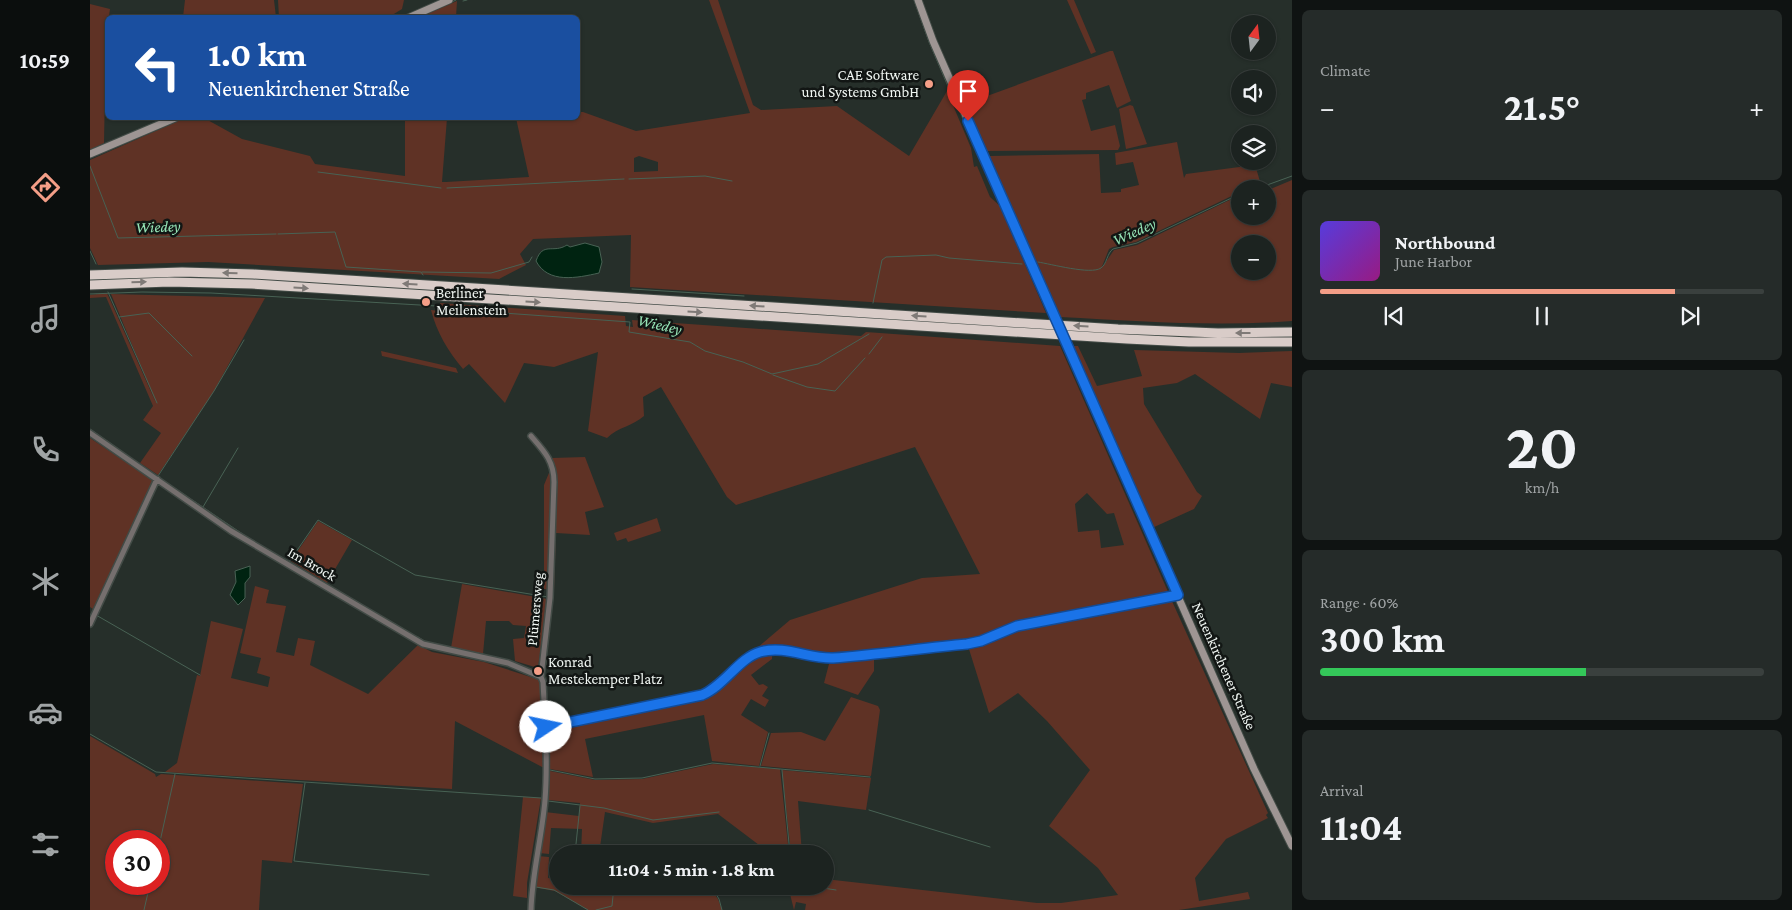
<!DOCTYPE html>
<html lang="en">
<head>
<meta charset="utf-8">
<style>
  :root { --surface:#1c2320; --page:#252b29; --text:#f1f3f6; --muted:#a0a4a5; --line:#3a403e; --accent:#f49e87 }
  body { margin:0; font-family:"Crimson Pro",serif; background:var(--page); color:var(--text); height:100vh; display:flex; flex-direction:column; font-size:19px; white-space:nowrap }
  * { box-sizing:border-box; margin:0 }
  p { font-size:16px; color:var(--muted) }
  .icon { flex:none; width:28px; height:28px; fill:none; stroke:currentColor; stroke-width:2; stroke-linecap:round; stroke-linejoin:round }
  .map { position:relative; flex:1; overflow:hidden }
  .sheet { display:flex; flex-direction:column; gap:10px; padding:10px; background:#0f1312; width:500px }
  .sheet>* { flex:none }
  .guide { position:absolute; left:15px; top:15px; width:475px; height:105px; border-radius:8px; box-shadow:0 1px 4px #0004,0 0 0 1px var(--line); background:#1a4fa0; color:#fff; overflow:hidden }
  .needle { width:32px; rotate:15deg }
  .tools { position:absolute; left:1141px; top:15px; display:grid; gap:10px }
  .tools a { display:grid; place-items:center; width:45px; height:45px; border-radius:50%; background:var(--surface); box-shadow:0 1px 4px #0004,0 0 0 1px var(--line); font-size:25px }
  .speed { position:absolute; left:15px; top:830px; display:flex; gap:10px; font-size:25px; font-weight:700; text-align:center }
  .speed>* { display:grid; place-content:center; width:65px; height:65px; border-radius:50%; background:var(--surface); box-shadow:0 1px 4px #0004,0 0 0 1px var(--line); line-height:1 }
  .speed .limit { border:8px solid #d22; background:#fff; color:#111 }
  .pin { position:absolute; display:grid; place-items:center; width:42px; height:42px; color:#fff; margin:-51px -21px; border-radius:50% 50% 50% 0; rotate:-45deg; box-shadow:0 0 5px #0007 }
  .pin .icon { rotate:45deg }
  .me { position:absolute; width:55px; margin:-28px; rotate:79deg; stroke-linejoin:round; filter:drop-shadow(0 0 4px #0008) }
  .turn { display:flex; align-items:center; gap:18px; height:105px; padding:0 20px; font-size:22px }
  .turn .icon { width:65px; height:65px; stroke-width:2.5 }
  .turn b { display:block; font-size:35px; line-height:42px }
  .big { font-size:38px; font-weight:700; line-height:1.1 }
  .sheet .card { flex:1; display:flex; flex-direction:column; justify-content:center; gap:8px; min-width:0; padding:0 18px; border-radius:8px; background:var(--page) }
  .sheet .dial { align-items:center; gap:0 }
  .dial b { font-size:65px; line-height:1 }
  .song { display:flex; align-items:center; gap:15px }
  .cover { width:60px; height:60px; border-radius:8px; background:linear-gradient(135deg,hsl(250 70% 55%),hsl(310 70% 35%)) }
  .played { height:5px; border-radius:2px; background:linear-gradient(90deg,var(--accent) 80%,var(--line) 80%) }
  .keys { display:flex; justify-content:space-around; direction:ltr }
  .heat { display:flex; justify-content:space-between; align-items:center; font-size:28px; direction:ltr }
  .charge { height:8px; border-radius:4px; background:linear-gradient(90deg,#34c759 60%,var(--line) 0) }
  .trip { position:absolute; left:459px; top:845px; width:285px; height:50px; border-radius:25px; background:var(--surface); box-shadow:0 1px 4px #0004,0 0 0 1px var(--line); font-weight:700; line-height:50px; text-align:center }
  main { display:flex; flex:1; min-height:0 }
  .dock { display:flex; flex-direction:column; width:90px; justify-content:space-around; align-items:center; background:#0b0e0d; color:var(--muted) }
  .dock .icon { width:35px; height:35px }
  .dock .active { color:var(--accent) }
  .dock b { font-size:22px; color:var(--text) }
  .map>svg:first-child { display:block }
</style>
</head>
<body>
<main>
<nav class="dock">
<b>10:59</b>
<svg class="icon active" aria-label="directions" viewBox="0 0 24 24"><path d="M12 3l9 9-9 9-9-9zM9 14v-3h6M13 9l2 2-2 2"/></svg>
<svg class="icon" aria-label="music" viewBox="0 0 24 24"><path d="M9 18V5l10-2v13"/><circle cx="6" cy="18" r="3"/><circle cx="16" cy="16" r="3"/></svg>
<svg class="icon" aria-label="phone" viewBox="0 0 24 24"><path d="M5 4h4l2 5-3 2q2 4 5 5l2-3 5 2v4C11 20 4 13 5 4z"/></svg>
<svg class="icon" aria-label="climate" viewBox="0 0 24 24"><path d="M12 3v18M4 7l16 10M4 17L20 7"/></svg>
<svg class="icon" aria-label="car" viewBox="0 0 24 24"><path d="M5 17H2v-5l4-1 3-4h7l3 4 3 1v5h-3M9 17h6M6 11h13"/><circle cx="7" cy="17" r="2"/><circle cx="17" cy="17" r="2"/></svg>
<svg class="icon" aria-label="filters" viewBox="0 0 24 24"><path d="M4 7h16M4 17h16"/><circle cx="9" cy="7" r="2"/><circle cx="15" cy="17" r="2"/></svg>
</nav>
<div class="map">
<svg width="1202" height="910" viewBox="0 0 1202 910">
  <rect width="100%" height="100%" fill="#262f2a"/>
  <path fill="#5f3225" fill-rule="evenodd" d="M 95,0 L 184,0 L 186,17 L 93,17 Z
    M 188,0 L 314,0 L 312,9 L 299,17 L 189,18 Z
    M 619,0 L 628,0 L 663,105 L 671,110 L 747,106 L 819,156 L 857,91 L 881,148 L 884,167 L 887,166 L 900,197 L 910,206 L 956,313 L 540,287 L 541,235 L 443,239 L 430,254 L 436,265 L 409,279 L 118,262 L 8,265 L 0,248 L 0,160 L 95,118 L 114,118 L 152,139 L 220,156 L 225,164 L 315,176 L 315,118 L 357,118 L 352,182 L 356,182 L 439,177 L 426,118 L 488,118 L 488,112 L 493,112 L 546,131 L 660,113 ZM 549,156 L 568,162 L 568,171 L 544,172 L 544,158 Z
    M 977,0 L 984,0 L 1006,52 L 1001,54 Z
    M 367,1 L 366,17 L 330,17 Z
    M 0,4 L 20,9 L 16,36 L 14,143 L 0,150 Z
    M 1020,51 L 1023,51 L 1041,101 L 1027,108 L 1019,85 L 996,93 L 996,99 L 992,100 L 1001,131 L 1025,125 L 1030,146 L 1028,150 L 895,151 L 875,104 Z
    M 1040,105 L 1043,106 L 1057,144 L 1036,149 L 1029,109 Z
    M 1087,142 L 1094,178 L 1096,174 L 1157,166 L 1156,161 L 1164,161 L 1171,185 L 1150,189 L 1150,192 L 1046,242 L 1023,247 L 1019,249 L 1011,269 L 1024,250 L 1047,245 L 1150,195 L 1150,216 L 1178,216 L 1178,190 L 1202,180 L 1202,321 C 1124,327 1047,321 970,317 L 898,158 L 900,156 L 1009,154 L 1011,193 L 1031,192 L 1031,189 L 1049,185 L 1043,162 L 1026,165 L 1025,153 ZM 1150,244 L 1178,244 L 1178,271 L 1150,271 Z
    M 17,293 L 66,403 L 21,294 L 175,298 L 124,391 L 68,475 L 50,463 L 71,433 L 53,420 L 63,406 L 16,297 L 0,298 L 0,295 Z
    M 350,303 L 535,316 L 536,326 L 543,327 L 542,320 L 771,336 L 776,332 L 970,346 L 1079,594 L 925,624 L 890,639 L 876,642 L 738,657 L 706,649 L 667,648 L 700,620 L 832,578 L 890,574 L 825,447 L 646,505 L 637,497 L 571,387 L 553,397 L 554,416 C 543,426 528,427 517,438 L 498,431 L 508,352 L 464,367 L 434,363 L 415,403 L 379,364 L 373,369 C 358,351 347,333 341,310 L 350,311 ZM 997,493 L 1017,514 L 1024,513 L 1034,545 L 1011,548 L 1009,530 L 988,532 L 985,504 Z
    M 982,346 L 988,346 L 1007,386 L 1052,376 L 1044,350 L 1149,353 L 1202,351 L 1202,387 L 1181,383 L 1170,419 L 1105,374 L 1087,383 L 1053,388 L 1054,404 L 1107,492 L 1112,496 L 1104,509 L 1062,528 Z
    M 291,351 L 366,368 L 368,373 L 292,356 Z
    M 0,438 L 63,480 L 3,609 L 0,607 Z
    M 495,457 L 514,507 L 495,512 L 500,535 L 466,533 L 464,590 L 454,589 L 454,485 L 461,468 L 464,467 L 462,458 Z
    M 567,518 L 571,531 L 538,542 L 536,538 L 527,541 L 524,533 Z
    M 228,521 L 262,540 L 237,583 L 201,561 Z
    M 372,584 L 457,599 L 448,668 L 425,661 L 423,639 L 434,638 L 436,626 L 423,625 L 419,621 L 396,621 L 393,654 L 361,648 Z
    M 165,586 L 179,590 L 176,603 L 196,606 L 186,652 L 204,656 L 208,638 L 225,641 L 220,665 L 278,694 L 328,645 L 342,652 L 394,662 L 447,679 L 452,682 L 454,768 L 365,721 L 362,789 L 75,772 L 87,763 L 107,675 L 110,676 L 121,621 L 153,629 L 141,678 L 178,687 L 180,677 L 167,673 L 171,658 L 150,653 Z
    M 1081,599 L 1178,813 L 1176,815 L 1178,818 L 1136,839 L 1105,878 L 1109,901 L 1158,892 L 1160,899 L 1089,910 L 715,910 L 716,904 L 706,902 L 704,910 L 698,886 L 735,886 L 735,879 L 947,903 L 971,903 L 1028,895 L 1008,868 L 959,826 L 1000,770 L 957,721 L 928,693 L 899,713 L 878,646 L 927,628 Z
    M 682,653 L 682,659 L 661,675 L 669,685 L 673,684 L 678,687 L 672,696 L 679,700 L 675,707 L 661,699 L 651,715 L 678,732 L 669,766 L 622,761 L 614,715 L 495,739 L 503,777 L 460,769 L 458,732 L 461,729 L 613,697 C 638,687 653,653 682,653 Z
    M 784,656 L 784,671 L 768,695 L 734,683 L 740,660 Z
    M 761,697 L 788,706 L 790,710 L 781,776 L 671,766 L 681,733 L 711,732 L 735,741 Z
    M 0,736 L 65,774 L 66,777 L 71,774 L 213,784 L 202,863 L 172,860 L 169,910 L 0,910 ZM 26,841 L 69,841 L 69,884 L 26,884 Z
    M 623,764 L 690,769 L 699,854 L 681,854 L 628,814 L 563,823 L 515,812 L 509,854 L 491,854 L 492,829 L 461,828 L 459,854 L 449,853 L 455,812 L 489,816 L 490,803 L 458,800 L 460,771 L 505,780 L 552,779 Z
    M 692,770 L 781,778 L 776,810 L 708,801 L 712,854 L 701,854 Z
    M 433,797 L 451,798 L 437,883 L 437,898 L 423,896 Z
    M 448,856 L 459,857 L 458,878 L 467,879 L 468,886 L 619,886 L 628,899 L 632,910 L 498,910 L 465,891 L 443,887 Z"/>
  <path fill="#002311" stroke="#486254" d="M 495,243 L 509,247 L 512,262 L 509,273 C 487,278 458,284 446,261 C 453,241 463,254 477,245 L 480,247 Z
    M 160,566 L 160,577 L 155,583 L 155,598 L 148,605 L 140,595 L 146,582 L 145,571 Z"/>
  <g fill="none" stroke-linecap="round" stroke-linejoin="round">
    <path stroke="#486254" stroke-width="1" d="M 824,0 L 839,42 L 866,105
      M 373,1 L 377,0
      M 362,2 L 366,0
      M 87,119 L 92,118
      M 64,123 L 77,118
      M 0,158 L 13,152
      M 0,166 L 28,238 L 186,234
      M 228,172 L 351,188
      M 539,179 L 615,176 L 642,181
      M 357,188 L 534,179
      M 1166,189 L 1202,176
      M 188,234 L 245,232 L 256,267 L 331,272 L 333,275
      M 0,251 L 6,264
      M 948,262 C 961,264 1001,275 1011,268 C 1017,264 1017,253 1023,249 L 1047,243 L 1150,194
      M 332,272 L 401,273 L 439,262 L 442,257
      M 542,289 L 654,296
      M 18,292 L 67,403
      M 0,294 L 52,292 L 121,293 L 347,306
      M 783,303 L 792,260 L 796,257 L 846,255 L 859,258 L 932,264
      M 349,305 L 350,307 L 371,310 L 540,322 L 539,332 L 600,342 L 615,351 L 653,362 L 682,374 L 728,364 L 779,334
      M 29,317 L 59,313 L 102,356
      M 779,354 L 792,337
      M 683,375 L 717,387 L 745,391 L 775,358
      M 0,429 L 30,450
      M 52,466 L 163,541
      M 68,476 L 124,391 L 154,340
      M 113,507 L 148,448
      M 199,562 L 228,520 L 325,575 L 458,597
      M 199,562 L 317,631
      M 6,615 L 110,675
      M 328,637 L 336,642
      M 377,651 L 393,654
      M 0,734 L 66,772 L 451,798
      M 670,766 L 679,733
      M 460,770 L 505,779 L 552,778 L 622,763 L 780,777
      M 692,770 L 700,854
      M 215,783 L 204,861 L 339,875
      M 458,801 L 514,808 L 563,820 L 629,812
      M 779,810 L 900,847
      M 486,844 L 490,806
      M 69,846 L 85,774
      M 621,886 L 629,899 L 632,910
      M 720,886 L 746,890
      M 446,887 L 464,890 L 498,910
      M 54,910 L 60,884
      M 506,910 L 522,906 L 524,886"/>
    <g stroke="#424b46" stroke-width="8">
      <path id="street" d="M 0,433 L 141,531 L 333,644 L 418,663 L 451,677
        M 0,624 L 67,479
        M 456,727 L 612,695 C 634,686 649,658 670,652 C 695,645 719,659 743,658 C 787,655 832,648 877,644 L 891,641 L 927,626 L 1088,595
        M 441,910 C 442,873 452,837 455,800 C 458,761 455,721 453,682 L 451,677 L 460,598 L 464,482 C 464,461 454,451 441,436"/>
    </g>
    <g stroke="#424b46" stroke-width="9">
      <path id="secondary" d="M 828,0 L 843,41 L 962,312
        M 318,18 L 359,0
        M 0,154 L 85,118
        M 979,349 L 1164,769 L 1202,846"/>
    </g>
    <g stroke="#424b46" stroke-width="11">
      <path id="highway" d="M 0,275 L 92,272 L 163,274 L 1028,329 L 1128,333 L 1202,332
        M 0,285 L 79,282 L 162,284 L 1037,339 L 1099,342 L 1202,342"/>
    </g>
    <use href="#street" stroke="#756f6e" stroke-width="5"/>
    <use href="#secondary" stroke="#9e9593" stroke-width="7"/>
    <use href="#highway" stroke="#d9ccc8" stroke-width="9"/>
    <g stroke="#424b46" stroke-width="9" stroke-linecap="butt">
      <path id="secondary-bridge" d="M 962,312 L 979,349"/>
    </g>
    <use href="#secondary-bridge" stroke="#9e9593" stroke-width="7"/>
  </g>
  <defs><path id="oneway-solid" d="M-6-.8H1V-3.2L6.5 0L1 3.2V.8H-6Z" transform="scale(1.25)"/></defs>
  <g fill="#7f7a77">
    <use href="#oneway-solid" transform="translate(140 273) rotate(-178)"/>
    <use href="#oneway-solid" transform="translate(49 282) rotate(-1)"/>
    <use href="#oneway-solid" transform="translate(320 284) rotate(-176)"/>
    <use href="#oneway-solid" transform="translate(211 288) rotate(4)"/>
    <use href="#oneway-solid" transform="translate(443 302) rotate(4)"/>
    <use href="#oneway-solid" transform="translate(667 306) rotate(-176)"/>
    <use href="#oneway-solid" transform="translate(605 312) rotate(4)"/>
    <use href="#oneway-solid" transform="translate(829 316) rotate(-176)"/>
    <use href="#oneway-solid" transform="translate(991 326) rotate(-176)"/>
    <use href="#oneway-solid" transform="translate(1153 333) rotate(180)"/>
  </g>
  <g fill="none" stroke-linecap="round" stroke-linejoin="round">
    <g stroke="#114b97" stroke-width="12">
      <path id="route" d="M 456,727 L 612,695 C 634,686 649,658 670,652 C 695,645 719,659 743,658 C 787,655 832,648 877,644 L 891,641 L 927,626 L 1088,595 L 878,121"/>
    </g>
    <use href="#route" stroke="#1a73e8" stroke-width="9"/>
  </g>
  <g fill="#f49e87" stroke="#121614" stroke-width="2">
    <circle cx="839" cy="84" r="5"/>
    <circle cx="336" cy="302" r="5"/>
    <circle cx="448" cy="671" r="5"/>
  </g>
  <g text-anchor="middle" stroke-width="5" stroke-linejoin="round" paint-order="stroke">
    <g font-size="15" fill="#f0f6f2" stroke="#121614" text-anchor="start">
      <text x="829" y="80" text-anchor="end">CAE Software<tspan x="829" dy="17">und Systems GmbH</tspan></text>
      <text x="346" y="298">Berliner<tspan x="346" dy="17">Meilenstein</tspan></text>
      <text x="458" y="667">Konrad<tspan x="458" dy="17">Mestekemper Platz</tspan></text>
    </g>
    <g font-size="15" fill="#f0f6f2" stroke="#121614">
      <text transform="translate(222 564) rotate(30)" y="5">Im Brock</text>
      <text transform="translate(445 609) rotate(-85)" y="5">Plümersweg</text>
      <text transform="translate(1134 666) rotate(66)" y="5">Neuenkirchener Straße</text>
    </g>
    <g font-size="16" font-style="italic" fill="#96e4b6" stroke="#121614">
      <text transform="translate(68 226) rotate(-2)" y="6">Wiedey</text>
      <text transform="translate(1044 231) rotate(-24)" y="6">Wiedey</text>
      <text transform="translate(570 324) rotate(13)" y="6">Wiedey</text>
    </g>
  </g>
</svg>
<div class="tools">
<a><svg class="needle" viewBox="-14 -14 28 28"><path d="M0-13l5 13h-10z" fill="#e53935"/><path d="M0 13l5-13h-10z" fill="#a0a4a5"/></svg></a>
<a><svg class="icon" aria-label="sound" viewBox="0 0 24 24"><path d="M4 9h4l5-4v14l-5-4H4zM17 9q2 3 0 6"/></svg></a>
<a><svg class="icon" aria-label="layers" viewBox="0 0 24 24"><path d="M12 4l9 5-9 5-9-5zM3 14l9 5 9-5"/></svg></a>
<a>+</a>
<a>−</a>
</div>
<div class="speed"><div class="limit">30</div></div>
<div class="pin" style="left:878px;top:121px;background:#d93025"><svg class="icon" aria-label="arrive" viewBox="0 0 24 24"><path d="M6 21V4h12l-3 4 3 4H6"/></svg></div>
<svg class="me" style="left:456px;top:727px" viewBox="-20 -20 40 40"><circle r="19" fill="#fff"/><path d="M0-13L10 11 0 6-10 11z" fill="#1a73e8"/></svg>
<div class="trip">11:04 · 5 min · 1.8 km</div>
<div class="guide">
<div class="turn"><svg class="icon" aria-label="left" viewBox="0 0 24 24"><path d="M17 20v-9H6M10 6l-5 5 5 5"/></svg><div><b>1.0 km</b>Neuenkirchener Straße</div></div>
</div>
</div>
<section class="sheet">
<div class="card"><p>Climate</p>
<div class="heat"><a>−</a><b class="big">21.5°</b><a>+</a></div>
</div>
<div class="card">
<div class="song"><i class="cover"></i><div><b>Northbound</b><p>June Harbor</p></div></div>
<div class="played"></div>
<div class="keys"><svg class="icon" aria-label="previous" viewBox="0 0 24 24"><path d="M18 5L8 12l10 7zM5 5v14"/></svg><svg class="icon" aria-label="pause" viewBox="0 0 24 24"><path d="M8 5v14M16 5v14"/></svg><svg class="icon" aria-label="next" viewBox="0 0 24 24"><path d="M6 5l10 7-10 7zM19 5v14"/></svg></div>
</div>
<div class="card dial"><b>20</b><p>km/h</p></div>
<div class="card"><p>Range · 60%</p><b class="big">300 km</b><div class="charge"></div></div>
<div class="card"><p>Arrival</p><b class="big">11:04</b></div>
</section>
</main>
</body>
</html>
